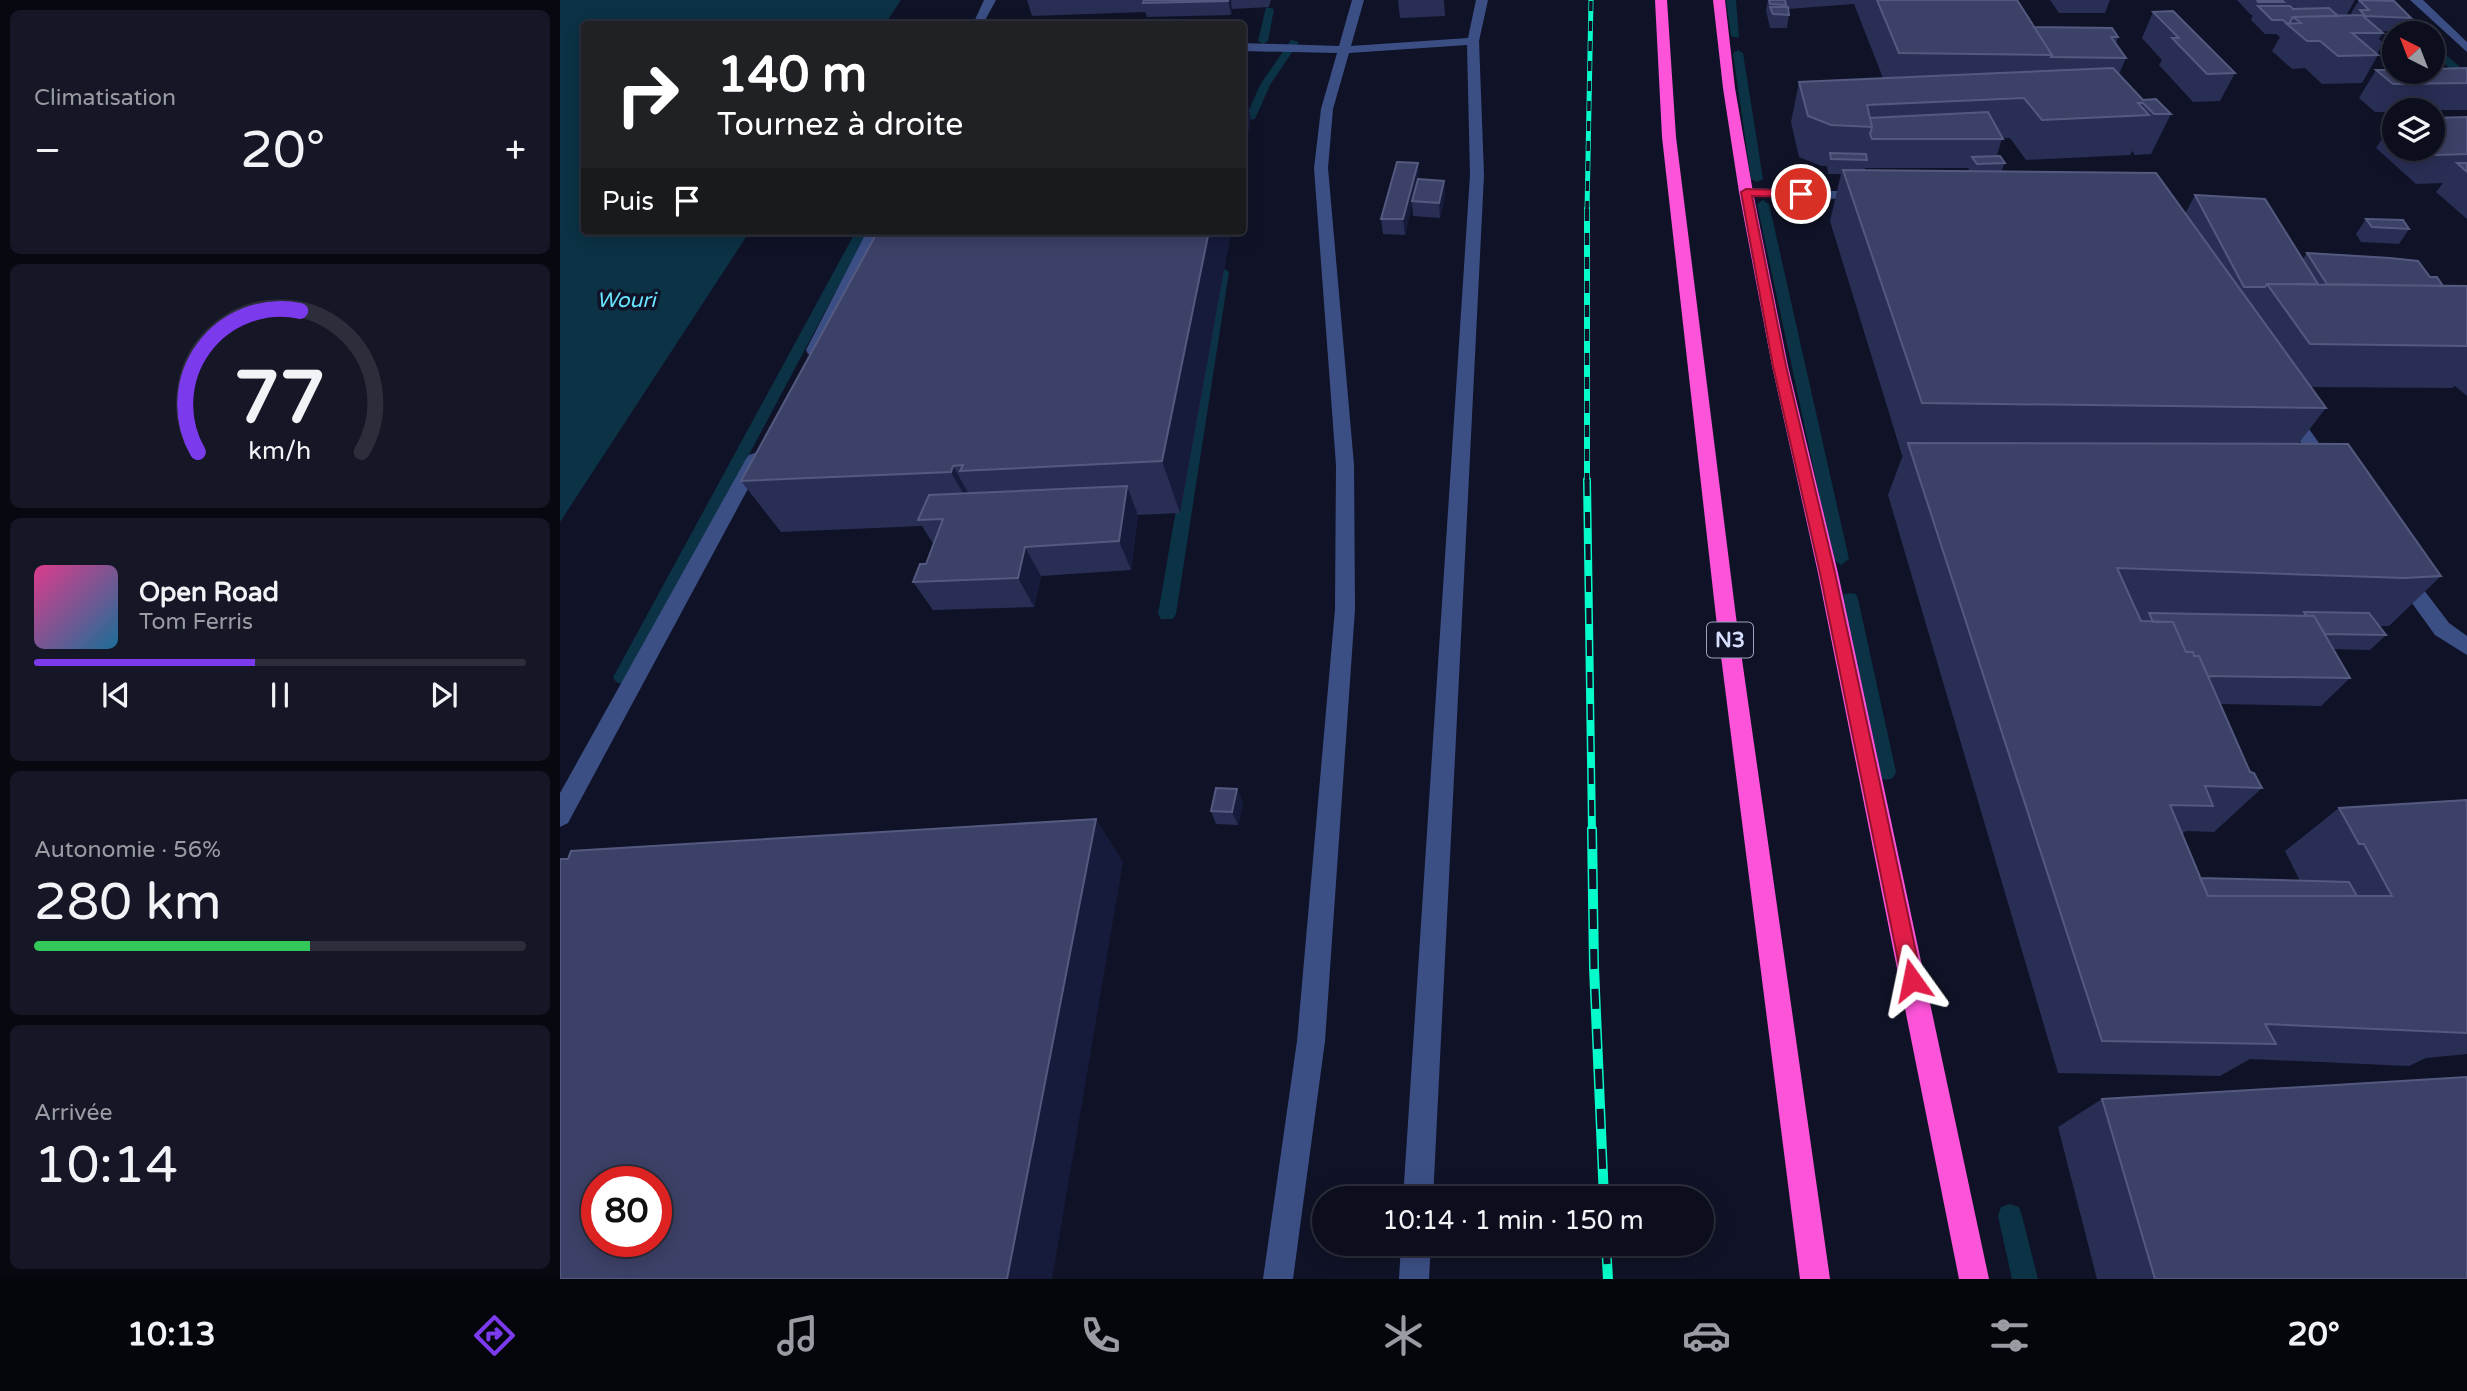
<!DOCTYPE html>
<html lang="fr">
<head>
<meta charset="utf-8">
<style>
  :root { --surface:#0c0e1d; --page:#151726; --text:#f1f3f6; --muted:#9a9ca4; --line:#2c2e3b; --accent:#7c3aed }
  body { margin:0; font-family:"Varela Round",sans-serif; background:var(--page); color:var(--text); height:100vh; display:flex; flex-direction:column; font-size:26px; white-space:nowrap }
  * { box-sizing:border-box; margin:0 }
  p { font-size:23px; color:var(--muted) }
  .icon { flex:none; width:38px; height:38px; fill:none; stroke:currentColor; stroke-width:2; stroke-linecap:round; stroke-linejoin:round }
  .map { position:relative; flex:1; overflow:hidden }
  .sheet { display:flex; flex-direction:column; gap:10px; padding:10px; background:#070810; width:560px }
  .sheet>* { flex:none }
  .guide { position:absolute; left:21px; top:21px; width:665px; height:214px; border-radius:7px; box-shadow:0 4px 18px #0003,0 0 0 2px var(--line); background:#202124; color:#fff; overflow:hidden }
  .needle { width:46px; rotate:318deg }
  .buttons { position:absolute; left:1822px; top:21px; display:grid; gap:14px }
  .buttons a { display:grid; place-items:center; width:63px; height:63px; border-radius:50%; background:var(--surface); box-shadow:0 4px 18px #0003,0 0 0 2px var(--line); font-size:35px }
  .speed { position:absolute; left:21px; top:1166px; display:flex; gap:14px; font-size:35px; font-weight:700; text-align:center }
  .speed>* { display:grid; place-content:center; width:91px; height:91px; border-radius:50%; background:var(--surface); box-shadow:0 4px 18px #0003,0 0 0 2px var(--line); line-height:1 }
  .speed .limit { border:10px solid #d22; background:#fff; color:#111 }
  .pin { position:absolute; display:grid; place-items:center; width:60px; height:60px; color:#fff; margin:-30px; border:4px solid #fff; border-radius:50%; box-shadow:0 2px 7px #0007 }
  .me { position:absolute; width:77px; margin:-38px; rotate:348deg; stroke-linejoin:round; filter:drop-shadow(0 0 5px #0008) }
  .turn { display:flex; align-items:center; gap:24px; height:147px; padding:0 21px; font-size:32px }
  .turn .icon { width:91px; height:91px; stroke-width:2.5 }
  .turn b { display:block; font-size:49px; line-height:60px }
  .then { display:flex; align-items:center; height:66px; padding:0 21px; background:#0003; gap:14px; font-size:26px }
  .big { font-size:52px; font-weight:600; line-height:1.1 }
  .sheet .widget { flex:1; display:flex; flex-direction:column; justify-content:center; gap:10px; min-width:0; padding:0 24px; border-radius:10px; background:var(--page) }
  .sheet .dial { align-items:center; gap:0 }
  .dial svg { height:182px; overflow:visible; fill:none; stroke:var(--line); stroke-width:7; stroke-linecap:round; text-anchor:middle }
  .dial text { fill:var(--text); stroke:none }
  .song { display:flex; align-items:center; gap:21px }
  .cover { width:84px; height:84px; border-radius:10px; background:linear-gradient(135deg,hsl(330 70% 55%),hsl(200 70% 35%)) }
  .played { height:7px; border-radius:4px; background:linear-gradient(90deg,var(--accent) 45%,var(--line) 45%) }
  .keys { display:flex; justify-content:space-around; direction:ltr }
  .heat { display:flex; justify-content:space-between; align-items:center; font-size:38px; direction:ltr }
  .charge { height:10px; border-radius:5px; background:linear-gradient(90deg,#34c759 56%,var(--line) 0) }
  .trip { position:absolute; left:752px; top:1186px; width:402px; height:70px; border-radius:35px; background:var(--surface); box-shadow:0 4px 18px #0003,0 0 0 2px var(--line); font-weight:600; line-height:70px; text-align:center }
  .menu { display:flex; height:112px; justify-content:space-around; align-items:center; background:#05060c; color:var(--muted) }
  .menu .icon { width:49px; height:49px }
  .menu .selected { color:var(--accent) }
  .menu b { font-size:32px; color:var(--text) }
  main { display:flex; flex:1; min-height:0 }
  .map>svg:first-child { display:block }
</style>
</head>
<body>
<main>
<section class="sheet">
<div class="widget"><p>Climatisation</p>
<div class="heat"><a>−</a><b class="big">20°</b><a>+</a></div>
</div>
<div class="widget dial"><svg viewBox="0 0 100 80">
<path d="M14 69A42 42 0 1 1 86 69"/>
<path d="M14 69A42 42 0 0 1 59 7" stroke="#7c3aed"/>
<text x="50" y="56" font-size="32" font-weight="700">77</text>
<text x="50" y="72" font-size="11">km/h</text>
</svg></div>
<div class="widget">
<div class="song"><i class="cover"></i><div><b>Open Road</b><p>Tom Ferris</p></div></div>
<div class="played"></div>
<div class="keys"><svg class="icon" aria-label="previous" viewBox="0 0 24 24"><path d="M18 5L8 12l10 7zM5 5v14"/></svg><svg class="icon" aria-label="pause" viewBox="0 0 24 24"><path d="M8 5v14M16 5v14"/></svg><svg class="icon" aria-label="next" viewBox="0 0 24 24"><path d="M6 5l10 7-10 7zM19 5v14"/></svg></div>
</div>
<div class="widget"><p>Autonomie · 56%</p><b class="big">280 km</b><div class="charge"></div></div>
<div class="widget"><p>Arrivée</p><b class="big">10:14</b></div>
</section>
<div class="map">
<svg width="1907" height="1279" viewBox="0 0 1907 1279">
  <rect width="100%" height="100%" fill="#101327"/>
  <path fill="#0b3245" d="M 0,0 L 341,0 L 325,24 L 24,24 L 24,231 L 190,231 L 0,522 Z"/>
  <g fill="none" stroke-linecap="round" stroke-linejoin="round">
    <path fill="#0b3245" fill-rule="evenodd" d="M 1166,0 L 1176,0 L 1179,38 L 1171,36 Z
      M 706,7 L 714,9 L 708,41 L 703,44 L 698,41 Z
      M 731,40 L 739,42 L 710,85 L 695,119 L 686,121 L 685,119 L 700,85 Z
      M 1872,43 L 1907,73 L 1907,81 L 1902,80 L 1872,52 Z
      M 1178,50 L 1183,53 L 1203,179 L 1197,182 L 1191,179 L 1173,53 Z
      M 1203,200 L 1209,204 L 1289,559 L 1281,565 L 1273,559 L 1197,204 Z
      M 296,231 L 308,231 L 68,682 L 62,684 L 56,682 L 53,677 L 56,672 Z
      M 663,268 L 669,272 L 616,614 L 613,619 L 601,619 L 598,614 L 657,272 Z
      M 1290,593 L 1296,594 L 1298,599 L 1336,772 L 1333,778 L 1326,780 L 1319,778 L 1316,772 L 1282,599 L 1284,594 Z
      M 1450,1204 L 1459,1207 L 1462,1216 L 1478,1279 L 1452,1279 L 1438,1216 L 1441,1207 Z"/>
    <path fill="#3c4f85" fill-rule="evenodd" d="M 424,0 L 436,0 L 423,24 L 413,24 Z
      M 792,0 L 804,0 L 791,46 L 908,38 L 916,0 L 928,0 L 919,41 L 924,175 L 873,1199 L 843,1199 L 910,175 L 907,45 L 789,53 L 773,109 L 768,168 L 794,465 L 795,609 L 765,1041 L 733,1279 L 703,1279 L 737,1041 L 775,609 L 776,465 L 754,168 L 761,109 L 777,53 L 682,51 L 682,43 L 779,46 Z
      M 1850,0 L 1863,0 L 1907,42 L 1907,52 Z
      M 1186,188 L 1303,192 L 1310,196 L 1303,200 L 1181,195 L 1181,189 Z
      M 307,231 L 321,231 L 262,350 L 260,354 L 248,354 L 246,350 Z
      M 1729,407 L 1735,409 L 1773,463 L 1776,467 L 1773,471 L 1761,471 L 1723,417 L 1720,413 Z
      M 195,453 L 201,455 L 204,459 L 8,823 L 0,827 L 0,793 L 186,459 L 189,455 Z
      M 1841,566 L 1848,569 L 1889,623 L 1907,636 L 1907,655 L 1875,635 L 1831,574 L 1834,569 Z
      M 841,1244 L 871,1244 L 869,1279 L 839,1279 Z"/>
    <path fill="#fc53d8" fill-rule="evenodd" d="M 1095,0 L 1107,0 L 1116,137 L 1176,617 L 1270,1279 L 1240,1279 L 1156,617 L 1102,137 Z
      M 1153,0 L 1165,0 L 1175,88 L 1193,192 L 1228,366 L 1278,573 L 1429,1279 L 1399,1279 L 1258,573 L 1212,366 L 1179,192 L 1163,88 Z"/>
    <g stroke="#05fbc9" stroke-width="5">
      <path id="rail-far3" d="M 1027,211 L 1031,0"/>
    </g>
    <g stroke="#05fbc9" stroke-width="6">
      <path id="rail-far2" d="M 1027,209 L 1027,482"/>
    </g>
    <g stroke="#05fbc9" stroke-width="8">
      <path id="rail-far1" d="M 1027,480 L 1032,831"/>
    </g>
    <g stroke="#05fbc9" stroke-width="10">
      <path id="rail" d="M 1032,829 L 1034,967 L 1044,1199
        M 1046,1244 L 1048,1279"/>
    </g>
    <use href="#rail-far3" stroke="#101327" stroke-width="3.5" stroke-dasharray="10" stroke-linecap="butt"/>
    <use href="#rail-far2" stroke="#101327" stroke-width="4.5" stroke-dasharray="12" stroke-linecap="butt"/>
    <use href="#rail-far1" stroke="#101327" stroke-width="5" stroke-dasharray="16" stroke-linecap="butt"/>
    <use href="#rail" stroke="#101327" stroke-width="7" stroke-dasharray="20" stroke-linecap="butt"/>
  </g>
  <path fill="#292e55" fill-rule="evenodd" d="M 467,0 L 711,0 L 709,7 L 672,9 L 671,15 L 587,17 L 585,12 L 472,16 Z
    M 838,0 L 884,0 L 885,16 L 840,18 Z
    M 1208,0 L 1457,0 L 1474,27 L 1558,37 L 1556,44 L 1566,58 L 1559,74 L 1583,100 L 1611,114 L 1591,154 L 1575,155 L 1572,151 L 1570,155 L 1466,160 L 1450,138 L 1442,138 L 1437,156 L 1445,163 L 1441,172 L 1625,214 L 1635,195 L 1743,259 L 1747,253 L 1870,277 L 1883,286 L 1907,286 L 1907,396 L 1895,386 L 1892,388 L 1750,387 L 1766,408 L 1738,444 L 1881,576 L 1829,626 L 1819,626 L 1826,635 L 1810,650 L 1773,649 L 1790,678 L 1761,706 L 1660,704 L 1690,772 L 1702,788 L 1654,832 L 1626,831 L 1622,834 L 1640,878 L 1740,881 L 1725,851 L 1779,808 L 1907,800 L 1907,1054 L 1866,1058 L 1849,1066 L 1690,1059 L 1660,1076 L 1498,1073 L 1328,495 L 1343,455 L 1342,455 L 1270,221 L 1281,174 L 1268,174 L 1267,166 L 1261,166 L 1239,157 L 1231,122 L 1239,82 L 1323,78 L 1294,4 L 1228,9 L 1229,15 L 1227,28 L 1210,28 L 1206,10 ZM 1305,168 L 1409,168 L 1408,171 L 1305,170 Z
    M 1490,0 L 1550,0 L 1545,13 L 1499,13 Z
    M 1677,0 L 1795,0 L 1786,16 L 1793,16 L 1791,13 L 1799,0 L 1851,18 L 1842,32 L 1821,31 L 1823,33 L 1819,39 L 1824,43 L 1817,54 L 1818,55 L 1802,83 L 1762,84 L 1745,68 L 1732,69 L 1712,51 L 1720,37 L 1716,34 L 1705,34 L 1691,20 L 1693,15 L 1691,15 Z
    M 1593,12 L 1675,73 L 1660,101 L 1633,102 L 1599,65 L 1602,60 L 1582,38 Z
    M 1907,68 L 1907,110 L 1834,110 L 1834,112 L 1815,112 L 1799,98 L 1816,70 Z
    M 1907,117 L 1907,219 L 1876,192 L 1883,183 L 1856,184 L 1816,148 L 1834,121 L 1834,149 L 1872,149 Z
    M 858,163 L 858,179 L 884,181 L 885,196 L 880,218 L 853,216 L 852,204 L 845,235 L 823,234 L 821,219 Z
    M 1806,219 L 1849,229 L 1839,244 L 1801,242 L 1796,234 Z
    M 671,231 L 620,513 L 578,515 L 571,570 L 481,576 L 474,607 L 373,610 L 353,582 L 366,564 L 374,545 L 362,526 L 221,532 L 181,481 Z
    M 677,789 L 683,802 L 678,825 L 656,824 L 651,811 Z
    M 1542,1099 L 1907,1279 L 1537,1279 L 1498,1127 Z"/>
  <path fill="#171b3b" d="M 668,0 L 671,0 L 672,9 L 671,15 Z
    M 682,73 L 691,119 L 682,167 Z
    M 858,163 L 859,178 L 853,201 L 852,201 L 852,204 L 845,235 L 843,219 Z
    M 884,181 L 885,196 L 880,218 L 879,203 Z
    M 649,231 L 671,231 L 620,513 L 602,461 Z
    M 393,466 L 422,517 L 420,523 L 391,472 Z
    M 567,486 L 578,515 L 571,570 L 559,541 Z
    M 465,547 L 481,576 L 474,607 L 458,578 Z
    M 677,789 L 683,802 L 678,825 L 672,812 Z
    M 536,819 L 563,862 L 492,1279 L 447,1279 Z"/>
  <path fill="#3c4167" stroke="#545a7f" stroke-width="2" fill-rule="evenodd" d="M 584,0 L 668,0 L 668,1 L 583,3 Z
    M 1209,0 L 1225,0 L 1226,5 L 1210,4 Z
    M 1317,0 L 1457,0 L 1492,55 L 1339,53 Z
    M 1697,0 L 1722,0 L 1724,2 L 1698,2 Z
    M 1799,0 L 1834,1 L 1851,18 L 1805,16 L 1800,10 L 1809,10 Z
    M 1698,6 L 1730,6 L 1733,9 L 1769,8 L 1778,16 L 1733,17 L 1729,24 L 1728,24 L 1723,20 L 1712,20 Z
    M 1210,7 L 1228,7 L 1229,15 L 1213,14 Z
    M 1613,11 L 1675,73 L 1647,74 L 1612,38 L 1619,38 L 1593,12 Z
    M 1802,15 L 1823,33 L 1792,33 L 1818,55 L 1778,56 L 1760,41 L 1747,41 L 1727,24 L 1741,23 L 1733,17 Z
    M 1474,27 L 1552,28 L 1558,37 L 1551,37 L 1566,58 L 1491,57 L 1492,55 Z
    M 1553,68 L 1583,100 L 1596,99 L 1611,114 L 1594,114 L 1583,103 L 1578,103 L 1589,115 L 1482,120 L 1464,98 L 1307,105 L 1312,127 L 1271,125 L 1248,116 L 1239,82 Z
    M 1907,68 L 1907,83 L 1833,84 L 1816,70 L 1834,70 L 1834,72 L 1872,72 L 1872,69 Z
    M 1428,112 L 1443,139 L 1312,139 L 1310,134 L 1312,127 L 1310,118 Z
    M 1907,117 L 1907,154 L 1876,155 L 1869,149 L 1872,149 L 1872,118 Z
    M 1270,153 L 1306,154 L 1307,160 L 1271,159 Z
    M 1440,156 L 1445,163 L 1417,164 L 1412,157 Z
    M 837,162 L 858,163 L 843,219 L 821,219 Z
    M 1897,163 L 1907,163 L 1907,172 Z
    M 1283,170 L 1596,173 L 1766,408 L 1362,403 Z
    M 858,179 L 884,181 L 879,203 L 852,201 Z
    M 1635,195 L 1705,199 L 1758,284 L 1707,284 L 1705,287 L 1684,287 Z
    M 1806,219 L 1843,220 L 1849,229 L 1812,227 Z
    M 318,231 L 649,231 L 602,461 L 400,471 L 403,465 L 393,466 L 391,472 L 181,481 Z
    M 1747,253 L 1830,258 L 1858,261 L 1870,277 L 1877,277 L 1883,286 L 1767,284 Z
    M 1707,284 L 1907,286 L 1907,346 L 1750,344 Z
    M 1348,443 L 1788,444 L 1881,576 L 1844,578 L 1557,568 L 1581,621 L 1613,622 L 1626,652 L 1633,652 L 1634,656 L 1639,656 L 1690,772 L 1694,773 L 1702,788 L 1645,786 L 1653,806 L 1610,805 L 1648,896 L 1832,896 L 1804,844 L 1799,844 L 1779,808 L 1907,800 L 1907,1033 L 1705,1024 L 1716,1044 L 1542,1041 Z
    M 567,486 L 559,541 L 465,547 L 458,578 L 353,582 L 360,564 L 366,564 L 383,519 L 358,520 L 369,495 Z
    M 1744,612 L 1809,613 L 1826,635 L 1765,634 L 1754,616 L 1746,616 Z
    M 1589,613 L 1754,616 L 1790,678 L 1648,676 L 1639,656 L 1634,656 L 1633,652 L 1626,652 L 1613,622 L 1593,622 Z
    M 656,788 L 677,789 L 672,812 L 651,811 Z
    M 536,819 L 447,1279 L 0,1279 L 0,859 L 8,859 L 11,851 ZM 37,1181 L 96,1181 L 96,1241 L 37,1241 Z
    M 1640,878 L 1789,882 L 1797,896 L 1648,896 Z
    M 1907,1077 L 1907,1279 L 1595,1279 L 1542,1099 Z"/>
  <path fill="#e11d48" stroke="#92132f" stroke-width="2" d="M 1186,189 L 1241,191 L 1246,194 L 1241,197 L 1192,196 L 1226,366 L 1275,573 L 1362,980 L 1359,987 L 1352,990 L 1345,987 L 1342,980 L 1260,573 L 1213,366 L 1181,192 Z"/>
  <g text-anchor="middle" stroke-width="7" stroke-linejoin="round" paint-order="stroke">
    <g font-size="21" font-style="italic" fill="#66e5fd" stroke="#101327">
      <text x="66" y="307">Wouri</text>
    </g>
    <rect fill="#101327" stroke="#9ba1be" stroke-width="2" x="1147" y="622.5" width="46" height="35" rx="5"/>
    <g font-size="21" font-weight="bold" fill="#d6defe">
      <text x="1170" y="647">N3</text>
    </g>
  </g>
</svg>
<div class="buttons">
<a><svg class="needle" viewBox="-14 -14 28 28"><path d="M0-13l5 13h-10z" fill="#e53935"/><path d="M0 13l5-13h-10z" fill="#9a9ca4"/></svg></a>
<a><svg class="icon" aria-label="layers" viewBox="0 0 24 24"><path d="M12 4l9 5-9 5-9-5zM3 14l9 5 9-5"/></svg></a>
</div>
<div class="speed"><div class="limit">80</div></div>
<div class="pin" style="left:1241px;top:194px;background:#d93025"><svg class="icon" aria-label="arrive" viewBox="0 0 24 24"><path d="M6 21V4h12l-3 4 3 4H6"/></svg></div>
<svg class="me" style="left:1352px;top:980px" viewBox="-20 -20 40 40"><path d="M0-17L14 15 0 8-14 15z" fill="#e11d48" stroke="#fff" stroke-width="4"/></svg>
<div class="trip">10:14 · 1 min · 150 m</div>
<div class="guide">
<div class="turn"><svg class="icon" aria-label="right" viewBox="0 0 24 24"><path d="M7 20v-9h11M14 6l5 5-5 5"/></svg><div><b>140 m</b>Tournez à droite</div></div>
<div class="then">Puis<svg class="icon" aria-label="arrive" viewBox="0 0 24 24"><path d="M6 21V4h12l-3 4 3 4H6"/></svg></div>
</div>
</div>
</main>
<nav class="menu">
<b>10:13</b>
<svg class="icon selected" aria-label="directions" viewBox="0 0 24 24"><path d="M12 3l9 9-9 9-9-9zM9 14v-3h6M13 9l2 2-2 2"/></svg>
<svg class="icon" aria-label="music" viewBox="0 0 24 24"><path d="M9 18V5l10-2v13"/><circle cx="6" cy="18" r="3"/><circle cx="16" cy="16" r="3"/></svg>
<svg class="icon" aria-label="phone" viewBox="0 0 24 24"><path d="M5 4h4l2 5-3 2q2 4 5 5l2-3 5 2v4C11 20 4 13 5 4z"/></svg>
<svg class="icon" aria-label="climate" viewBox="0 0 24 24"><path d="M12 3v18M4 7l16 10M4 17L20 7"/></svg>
<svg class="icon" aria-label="car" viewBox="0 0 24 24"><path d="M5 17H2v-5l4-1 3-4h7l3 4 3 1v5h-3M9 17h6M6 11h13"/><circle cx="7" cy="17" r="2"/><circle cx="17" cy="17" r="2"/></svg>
<svg class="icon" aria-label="filters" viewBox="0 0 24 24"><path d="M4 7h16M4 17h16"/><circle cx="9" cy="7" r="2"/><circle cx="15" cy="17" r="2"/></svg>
<b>20°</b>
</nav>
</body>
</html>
